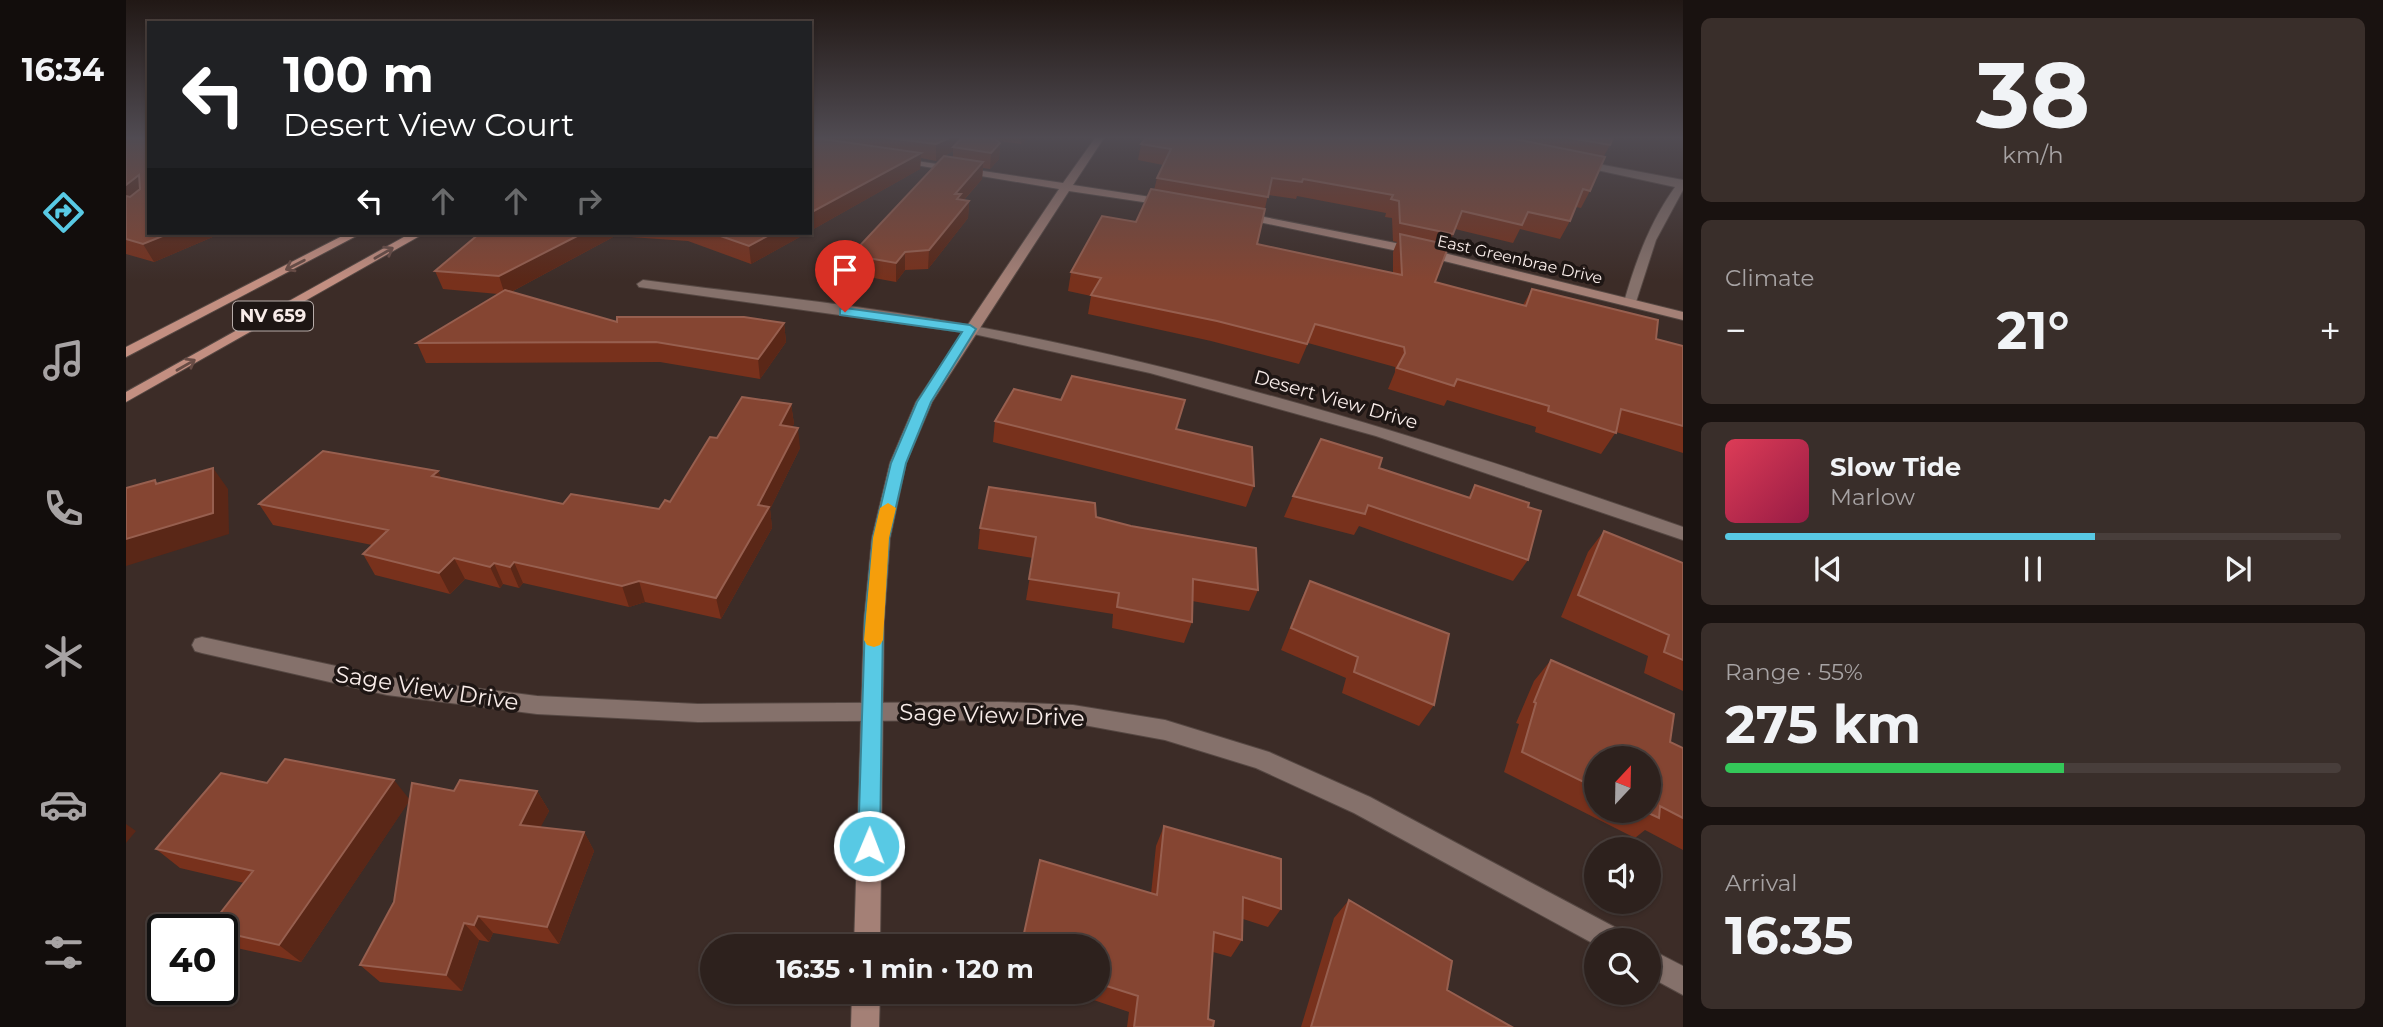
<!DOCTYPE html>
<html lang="en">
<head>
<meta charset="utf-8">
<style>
  :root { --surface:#2d211d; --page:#392e2a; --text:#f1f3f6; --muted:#a7a3a4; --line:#483e3b; --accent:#58c9e4 }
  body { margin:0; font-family:Montserrat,sans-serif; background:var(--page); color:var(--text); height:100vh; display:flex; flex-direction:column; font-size:26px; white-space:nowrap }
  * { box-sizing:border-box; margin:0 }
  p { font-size:23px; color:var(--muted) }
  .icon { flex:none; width:38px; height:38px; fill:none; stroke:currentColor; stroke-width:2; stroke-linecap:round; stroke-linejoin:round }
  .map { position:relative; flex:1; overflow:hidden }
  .side { display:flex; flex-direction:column; gap:18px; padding:18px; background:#191210; width:700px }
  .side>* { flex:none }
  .top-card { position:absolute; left:21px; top:21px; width:665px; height:214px; border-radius:0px; box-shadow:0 2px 5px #0004,0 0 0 2px var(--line); background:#202124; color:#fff; overflow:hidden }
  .needle { width:46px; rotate:22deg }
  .tools { position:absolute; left:1458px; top:746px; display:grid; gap:14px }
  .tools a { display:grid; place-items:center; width:77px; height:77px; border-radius:50%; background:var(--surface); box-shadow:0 2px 5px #0004,0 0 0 2px var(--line); font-size:35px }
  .speed { position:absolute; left:21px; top:914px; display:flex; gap:14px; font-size:35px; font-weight:700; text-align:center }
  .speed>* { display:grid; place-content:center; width:91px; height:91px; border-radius:50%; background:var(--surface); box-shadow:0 2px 5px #0004,0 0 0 2px var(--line); line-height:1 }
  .speed .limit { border:4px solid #111; border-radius:10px; background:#fff; color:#111 }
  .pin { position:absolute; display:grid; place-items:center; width:60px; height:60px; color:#fff; margin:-72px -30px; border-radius:50% 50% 50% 0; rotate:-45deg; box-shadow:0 0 7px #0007 }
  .pin .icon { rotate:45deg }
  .me { position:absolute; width:77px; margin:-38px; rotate:1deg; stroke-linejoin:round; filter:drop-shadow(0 0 5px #0008) }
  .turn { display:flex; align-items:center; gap:24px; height:147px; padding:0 21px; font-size:32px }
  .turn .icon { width:91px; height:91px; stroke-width:2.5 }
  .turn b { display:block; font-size:49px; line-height:60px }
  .lanes { display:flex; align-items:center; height:66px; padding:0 21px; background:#0003; justify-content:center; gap:35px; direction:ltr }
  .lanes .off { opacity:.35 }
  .big { font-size:52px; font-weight:700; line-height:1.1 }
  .side .widget { flex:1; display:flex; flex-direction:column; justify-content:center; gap:10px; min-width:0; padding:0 24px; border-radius:10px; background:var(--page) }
  .side .dial { align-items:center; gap:0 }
  .dial b { font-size:91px; line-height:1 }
  .song { display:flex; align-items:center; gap:21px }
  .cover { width:84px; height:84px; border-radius:10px; background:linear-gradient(135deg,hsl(350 70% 55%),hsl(340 70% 35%)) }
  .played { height:7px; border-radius:4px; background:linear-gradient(90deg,var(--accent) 60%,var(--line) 60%) }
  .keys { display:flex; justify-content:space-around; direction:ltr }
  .heat { display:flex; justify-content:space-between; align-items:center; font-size:38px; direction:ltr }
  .charge { height:10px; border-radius:5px; background:linear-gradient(90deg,#34c759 55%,var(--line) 0) }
  .trip { position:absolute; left:574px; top:934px; width:410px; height:70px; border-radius:35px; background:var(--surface); box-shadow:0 2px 5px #0004,0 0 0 2px var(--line); font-weight:700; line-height:70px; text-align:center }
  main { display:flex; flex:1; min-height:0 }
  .tab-bar { display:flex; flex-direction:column; width:126px; justify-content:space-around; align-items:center; background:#120d0c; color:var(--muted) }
  .tab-bar .icon { width:49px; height:49px }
  .tab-bar .active { color:var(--accent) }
  .tab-bar b { font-size:32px; color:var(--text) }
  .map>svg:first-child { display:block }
</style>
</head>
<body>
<main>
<nav class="tab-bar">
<b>16:34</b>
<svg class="icon active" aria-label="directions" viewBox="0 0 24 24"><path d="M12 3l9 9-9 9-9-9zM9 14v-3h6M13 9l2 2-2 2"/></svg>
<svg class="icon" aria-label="music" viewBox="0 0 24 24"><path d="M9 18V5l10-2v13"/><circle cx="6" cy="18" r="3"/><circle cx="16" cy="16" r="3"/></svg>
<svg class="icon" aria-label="phone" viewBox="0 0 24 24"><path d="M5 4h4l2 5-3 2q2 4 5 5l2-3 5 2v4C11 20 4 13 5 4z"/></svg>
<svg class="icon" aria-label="climate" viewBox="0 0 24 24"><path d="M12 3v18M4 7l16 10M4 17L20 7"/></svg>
<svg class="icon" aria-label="car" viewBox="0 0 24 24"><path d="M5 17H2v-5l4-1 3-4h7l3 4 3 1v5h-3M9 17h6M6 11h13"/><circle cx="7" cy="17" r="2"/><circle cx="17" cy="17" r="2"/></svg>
<svg class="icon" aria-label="filters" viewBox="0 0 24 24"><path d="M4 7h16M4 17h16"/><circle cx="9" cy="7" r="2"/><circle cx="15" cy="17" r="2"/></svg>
</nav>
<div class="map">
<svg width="1557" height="1027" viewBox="0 0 1557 1027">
  <rect width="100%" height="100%" fill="#3c2c27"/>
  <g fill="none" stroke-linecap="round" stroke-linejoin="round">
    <g stroke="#564843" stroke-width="2">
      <path id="street" d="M 1451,160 L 1557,180 L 1557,190 L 1530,240 L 1509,305 L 1499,305 L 1498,302 C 1510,260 1524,222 1549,187 L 1448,165 L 1448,161 Z
        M 517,280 C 631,295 746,306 858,328 C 1097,374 1328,447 1557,527 L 1557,540 L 1250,436 L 1024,373 L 843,333 L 513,287 L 511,284 Z
        M 76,637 L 261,677 L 411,696 L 572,704 L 876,702 L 947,705 L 1039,720 L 1143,752 L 1244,797 L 1496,931 L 1500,940 L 1470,940 L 1470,945 L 1228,813 L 1130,768 L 1039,740 L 947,723 L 876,720 L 572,722 L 411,714 L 261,695 L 76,653 L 69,651 L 66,645 L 69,639 Z
        M 1522,948 L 1557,966 L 1557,995 L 1522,976 Z"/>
    </g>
    <g stroke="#564843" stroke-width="2">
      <path id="secondary" d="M 969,138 L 978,138 L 947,185 L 1044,200 L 1049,203 L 1044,206 L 943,191 L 806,402 L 780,463 L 764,538 L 758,621 L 754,947 L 728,947 L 738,621 L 746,538 L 764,463 L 790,402 L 933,189 L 766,161 L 771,158 L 937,183 Z
        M 1113,212 L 1310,251 L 1557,312 L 1557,320 L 1310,259 L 1109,217 L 1107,215 Z
        M 726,992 L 754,992 L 753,1027 L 725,1027 Z"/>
    </g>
    <g stroke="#564843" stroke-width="2">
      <path id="primary" d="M 222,233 L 236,233 L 0,357 L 0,347 Z
        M 285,233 L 299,233 L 0,402 L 0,392 Z"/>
    </g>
    <use href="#street" fill="#85716b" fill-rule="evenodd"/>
    <use href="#secondary" fill="#a48076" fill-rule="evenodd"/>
    <use href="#primary" fill="#c38f81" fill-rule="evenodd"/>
  </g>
  <path fill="#78311c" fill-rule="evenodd" d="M 0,138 L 23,233 L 96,233 L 28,262 L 0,254 Z
    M 684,138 L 902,138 L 895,144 L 872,141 L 874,143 L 873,159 L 864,169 L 857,168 L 856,179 L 838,200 L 843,201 L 842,218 L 802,269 L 779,270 L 770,282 L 726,274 L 725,255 L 827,158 L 827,151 L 810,161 L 795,158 L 794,169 L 684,231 Z
    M 1020,138 L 1488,138 L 1478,156 L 1464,191 L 1455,208 L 1450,207 L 1444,221 L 1434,239 L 1394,229 L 1387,243 L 1329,229 L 1309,282 L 1397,305 L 1406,289 L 1530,339 L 1557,346 L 1557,453 L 1490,432 L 1475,454 L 1409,432 L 1410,427 L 1321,400 L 1318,406 L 1262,389 L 1269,372 L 1269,367 L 1182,343 L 1173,364 L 1085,341 L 962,314 L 965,296 L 942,291 L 945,272 L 1010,222 L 1028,190 L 1031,178 L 1037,165 L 1012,160 L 1015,144 ZM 1142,195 L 1170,199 L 1171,196 L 1260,213 L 1259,217 L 1266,218 L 1267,241 L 1271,242 L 1267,252 L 1267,273 L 1131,244 Z
    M 354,233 L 681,233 L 625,264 L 562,241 L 489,236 L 385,292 L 491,322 L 658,323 L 660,342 L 634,379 L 534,362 L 300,363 L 291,343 L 372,294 L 317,289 L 309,271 Z
    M 665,404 L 668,424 L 666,427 L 674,448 L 644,509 L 646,528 L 595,619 L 519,602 L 503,607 L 397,583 L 393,588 L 377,584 L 374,588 L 339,579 L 324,594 L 249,575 L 237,554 L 246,545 L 147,525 L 133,504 L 315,478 L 437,504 L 533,509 L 544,502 L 591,438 Z
    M 869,421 L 1051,429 L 1128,486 L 1120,507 L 867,442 Z
    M 1253,468 L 1342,498 L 1349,485 L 1402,507 L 1402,560 L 1387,581 L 1233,526 L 1228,535 L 1158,517 L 1167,496 Z
    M 970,517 L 1132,590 L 1123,611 L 1066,601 L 1066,622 L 1058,643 L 986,628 L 987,614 L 900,600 L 907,558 L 852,549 L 854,528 Z
    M 1478,531 L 1557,563 L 1557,691 L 1518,673 L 1522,656 L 1435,617 L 1462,552 Z
    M 1184,581 L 1308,705 L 1293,726 L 1216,693 L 1220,678 L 1155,650 L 1174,602 Z
    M 1425,660 L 1544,742 L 1557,748 L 1557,850 L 1519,830 L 1509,838 L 1378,772 L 1393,724 L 1390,723 L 1408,681 ZM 1470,758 L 1522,810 L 1470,810 Z
    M 141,783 L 283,799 L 328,791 L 411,791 L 423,811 L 414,827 L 458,832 L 468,851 L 433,944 L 367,933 L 363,942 L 353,940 L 336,991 L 254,982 L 234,965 L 268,902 L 283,801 L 175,962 L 106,947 L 96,940 L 96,929 L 118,883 L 54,868 L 30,849 Z
    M 1038,826 L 1155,909 L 1142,927 L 1117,919 L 1116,940 L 1105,957 L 1087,952 L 1082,1019 L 1087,1027 L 1001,1027 L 1003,1012 L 944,992 L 971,992 L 971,947 L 1025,894 L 1030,846 Z
    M 1223,900 L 1321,990 L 1386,1027 L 1175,1027 L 1208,918 Z"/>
  <path fill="#5a2717" d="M 823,138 L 849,138 L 827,147 L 827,151 L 810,161 L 810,144 Z
    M 895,138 L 902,138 L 895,144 Z
    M 874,143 L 873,159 L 864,169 L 865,153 Z
    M 795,153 L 794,169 L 684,231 L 684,213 Z
    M 857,162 L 856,179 L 834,204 L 829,194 Z
    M 13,175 L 23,192 L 0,205 L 0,185 Z
    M 843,201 L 842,218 L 802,269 L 803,250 Z
    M 44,233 L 96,233 L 28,262 L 17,244 Z
    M 457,233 L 488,233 L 489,236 L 379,295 L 373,276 Z
    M 647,233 L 681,233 L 625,264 L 623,246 Z
    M 779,252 L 779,270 L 770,282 L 770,263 Z
    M 658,323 L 660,342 L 634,379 L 632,359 Z
    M 665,404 L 668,424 L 656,446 L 654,425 Z
    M 672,428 L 674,448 L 644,509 L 646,528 L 595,619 L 590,598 L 632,505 Z
    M 87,468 L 102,489 L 103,534 L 0,566 L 0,539 Z
    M 312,471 L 322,491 L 306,476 Z
    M 328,558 L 339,579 L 324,594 L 313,573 Z
    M 388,562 L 397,583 L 393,588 L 384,567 Z
    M 368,563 L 377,584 L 374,588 L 364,567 Z
    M 513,581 L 519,602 L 503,607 L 496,586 Z
    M 268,780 L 284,800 L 175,962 L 153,945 Z
    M 411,791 L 423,811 L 406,844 L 394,825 Z
    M 0,824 L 10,831 L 0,843 Z
    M 458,832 L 468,851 L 433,944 L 421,927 Z
    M 352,916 L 367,933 L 363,942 L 348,925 Z
    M 338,923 L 353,940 L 336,991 L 320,975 Z"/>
  <path fill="#854532" stroke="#975f4f" stroke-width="2" d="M 0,138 L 23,138 L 23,233 L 44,233 L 17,244 L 0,239 L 0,196 L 4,197 L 14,189 L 13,175 L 0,185 Z
    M 684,138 L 690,138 L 795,153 L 684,213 Z
    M 762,138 L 823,138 L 810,144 Z
    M 836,138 L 868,138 L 874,143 L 865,153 L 827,147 Z
    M 1020,138 L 1384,138 L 1479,157 L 1464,191 L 1457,189 L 1444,221 L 1402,212 L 1396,225 L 1336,211 L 1327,234 L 1274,223 L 1273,201 L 1265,199 L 1267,195 L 1177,179 L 1176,182 L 1146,178 L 1142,197 L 1031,178 L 1045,149 L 1015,144 Z
    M 1444,138 L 1487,138 L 1484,145 Z
    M 818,156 L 857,162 L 829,194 L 835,194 L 831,199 L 843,201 L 803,250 L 779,252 L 770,263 L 725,255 Z
    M 1025,189 L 1139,209 L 1131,244 L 1276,275 L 1274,234 L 1323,245 L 1309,282 L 1400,306 L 1406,289 L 1532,320 L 1530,339 L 1557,346 L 1557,426 L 1495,409 L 1490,433 L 1422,411 L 1423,406 L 1331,379 L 1328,386 L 1271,368 L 1279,353 L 1278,347 L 1189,324 L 1181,344 L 1091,321 L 965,295 L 975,278 L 945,272 L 976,216 L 1010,222 Z
    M 354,233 L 457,233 L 373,276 L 309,271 Z
    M 586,233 L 647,233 L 623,246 Z
    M 379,290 L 491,322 L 491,317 L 618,317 L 658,323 L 632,359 L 530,342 L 291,343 Z
    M 946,376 L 1059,400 L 1050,429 L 1126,447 L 1128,486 L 869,421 L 888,389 L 935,400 Z
    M 616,397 L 665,404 L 654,425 L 672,428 L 632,505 L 643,507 L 590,598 L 513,581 L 496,586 L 388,562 L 384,567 L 368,563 L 364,567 L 328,558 L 313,573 L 237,554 L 262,530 L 133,504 L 197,451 L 312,471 L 306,476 L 437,504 L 445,494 L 533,509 L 539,500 L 544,502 L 584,437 L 591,438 Z
    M 1195,439 L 1256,458 L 1253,468 L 1344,498 L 1349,485 L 1403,503 L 1402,507 L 1415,511 L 1402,560 L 1242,505 L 1239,514 L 1167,496 Z
    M 87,468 L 87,513 L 0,539 L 0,488 L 29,480 L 30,484 Z
    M 863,487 L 969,503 L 970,517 L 1005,526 L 1130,548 L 1132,590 L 1067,579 L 1066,622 L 991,607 L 993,593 L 903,579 L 910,537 L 854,528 Z
    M 1478,531 L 1557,563 L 1557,660 L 1538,652 L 1543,635 L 1452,595 Z
    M 1184,581 L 1323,634 L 1308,705 L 1228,672 L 1232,657 L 1165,628 Z
    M 1425,660 L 1548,714 L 1544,742 L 1557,748 L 1557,818 L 1534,806 L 1533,818 L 1516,810 L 1522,810 L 1522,758 L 1470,758 L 1470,788 L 1396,752 L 1410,703 L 1408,702 Z
    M 159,759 L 268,780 L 153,945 L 96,932 L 96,929 L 82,929 L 127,871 L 30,849 L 95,773 L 141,783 Z
    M 334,780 L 411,791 L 394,825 L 458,832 L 421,927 L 352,916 L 348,925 L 338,923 L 320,975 L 234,965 L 268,902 L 286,783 L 328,791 Z
    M 1038,826 L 1155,859 L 1155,909 L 1117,897 L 1116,940 L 1088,932 L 1082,1019 L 1088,1021 L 1087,1027 L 1008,1027 L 1012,996 L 971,983 L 971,947 L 895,947 L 914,860 L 1031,895 Z
    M 1223,900 L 1326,961 L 1321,990 L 1386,1027 L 1185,1027 Z"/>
  <defs><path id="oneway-shaft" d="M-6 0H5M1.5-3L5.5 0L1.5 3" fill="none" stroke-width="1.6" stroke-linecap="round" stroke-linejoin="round" transform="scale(1.75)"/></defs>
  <g stroke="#684c45">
    <use href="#oneway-shaft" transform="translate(258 253) rotate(-30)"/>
    <use href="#oneway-shaft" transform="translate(169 265) rotate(153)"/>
    <use href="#oneway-shaft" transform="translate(60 365) rotate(-30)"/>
  </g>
  <linearGradient id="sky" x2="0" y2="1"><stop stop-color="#211815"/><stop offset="0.49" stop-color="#504b52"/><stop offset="1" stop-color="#504b52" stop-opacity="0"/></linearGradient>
  <rect width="1557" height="281" fill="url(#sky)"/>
  <path fill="#58c9e4" stroke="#398394" stroke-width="2" d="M 719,308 L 844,325 L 850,329 L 805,402 L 780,463 L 763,538 L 757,621 L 754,846 L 751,854 L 743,857 L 735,854 L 732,846 L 739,621 L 747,538 L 765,463 L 791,402 L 836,332 L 714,315 L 714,309 Z"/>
  <path fill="#f59e0b" d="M 762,503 L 770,508 L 763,538 L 757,640 L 754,645 L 748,647 L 741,645 L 738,640 L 747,538 L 754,508 Z"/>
  <g text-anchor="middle" stroke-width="7" stroke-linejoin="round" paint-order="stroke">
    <g font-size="16" fill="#f8ece9" stroke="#1e1614">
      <text transform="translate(1394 259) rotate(13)" y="6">East Greenbrae Drive</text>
    </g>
    <rect fill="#1e1614" stroke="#b7aca9" stroke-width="2" x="107" y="301.5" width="80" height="29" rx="5"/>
    <g font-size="18" font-weight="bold" fill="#f8ece9">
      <text x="147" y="322">NV 659</text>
    </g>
    <g font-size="19" fill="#f8ece9" stroke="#1e1614">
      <text transform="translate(1210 399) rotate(16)" y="7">Desert View Drive</text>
    </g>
    <g font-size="23" fill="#f8ece9" stroke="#1e1614">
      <text transform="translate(301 688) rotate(9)" y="8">Sage View Drive</text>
      <text transform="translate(866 715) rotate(2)" y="8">Sage View Drive</text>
    </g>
  </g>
</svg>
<div class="tools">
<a><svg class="needle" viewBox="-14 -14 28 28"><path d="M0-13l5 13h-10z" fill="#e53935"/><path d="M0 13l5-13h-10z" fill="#a7a3a4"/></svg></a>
<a><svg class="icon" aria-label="sound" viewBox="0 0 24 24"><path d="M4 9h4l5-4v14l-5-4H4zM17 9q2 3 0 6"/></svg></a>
<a><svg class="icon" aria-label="search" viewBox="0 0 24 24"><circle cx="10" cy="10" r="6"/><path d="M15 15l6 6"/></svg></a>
</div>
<div class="speed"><div class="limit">40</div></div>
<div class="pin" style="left:719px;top:312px;background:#d93025"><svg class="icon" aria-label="arrive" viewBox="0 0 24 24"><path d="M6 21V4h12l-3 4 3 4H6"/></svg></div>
<svg class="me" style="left:743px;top:846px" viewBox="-20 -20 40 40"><circle r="17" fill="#58c9e4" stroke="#fff" stroke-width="3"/><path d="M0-11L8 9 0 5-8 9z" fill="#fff"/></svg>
<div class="trip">16:35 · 1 min · 120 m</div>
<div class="top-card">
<div class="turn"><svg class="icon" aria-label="left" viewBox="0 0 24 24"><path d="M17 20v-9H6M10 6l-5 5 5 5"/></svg><div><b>100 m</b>Desert View Court</div></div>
<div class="lanes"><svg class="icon" aria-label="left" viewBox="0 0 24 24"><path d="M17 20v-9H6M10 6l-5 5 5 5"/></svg><svg class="icon off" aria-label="ahead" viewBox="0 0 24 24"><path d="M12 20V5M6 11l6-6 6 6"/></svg><svg class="icon off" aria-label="ahead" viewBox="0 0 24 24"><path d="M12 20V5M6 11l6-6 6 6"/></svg><svg class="icon off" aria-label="right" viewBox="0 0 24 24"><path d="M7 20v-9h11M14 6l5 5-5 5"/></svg></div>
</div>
</div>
<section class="side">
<div class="widget dial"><b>38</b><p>km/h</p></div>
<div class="widget"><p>Climate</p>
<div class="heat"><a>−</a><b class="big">21°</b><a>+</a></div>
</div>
<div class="widget">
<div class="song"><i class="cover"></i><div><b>Slow Tide</b><p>Marlow</p></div></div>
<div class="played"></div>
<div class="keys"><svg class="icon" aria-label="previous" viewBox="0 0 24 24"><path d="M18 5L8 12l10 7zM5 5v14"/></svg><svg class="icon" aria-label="pause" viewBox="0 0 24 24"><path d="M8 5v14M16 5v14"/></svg><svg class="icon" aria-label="next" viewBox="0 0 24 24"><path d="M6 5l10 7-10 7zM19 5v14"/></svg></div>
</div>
<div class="widget"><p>Range · 55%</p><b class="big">275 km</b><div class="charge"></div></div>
<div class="widget"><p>Arrival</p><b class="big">16:35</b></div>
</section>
</main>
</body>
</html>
